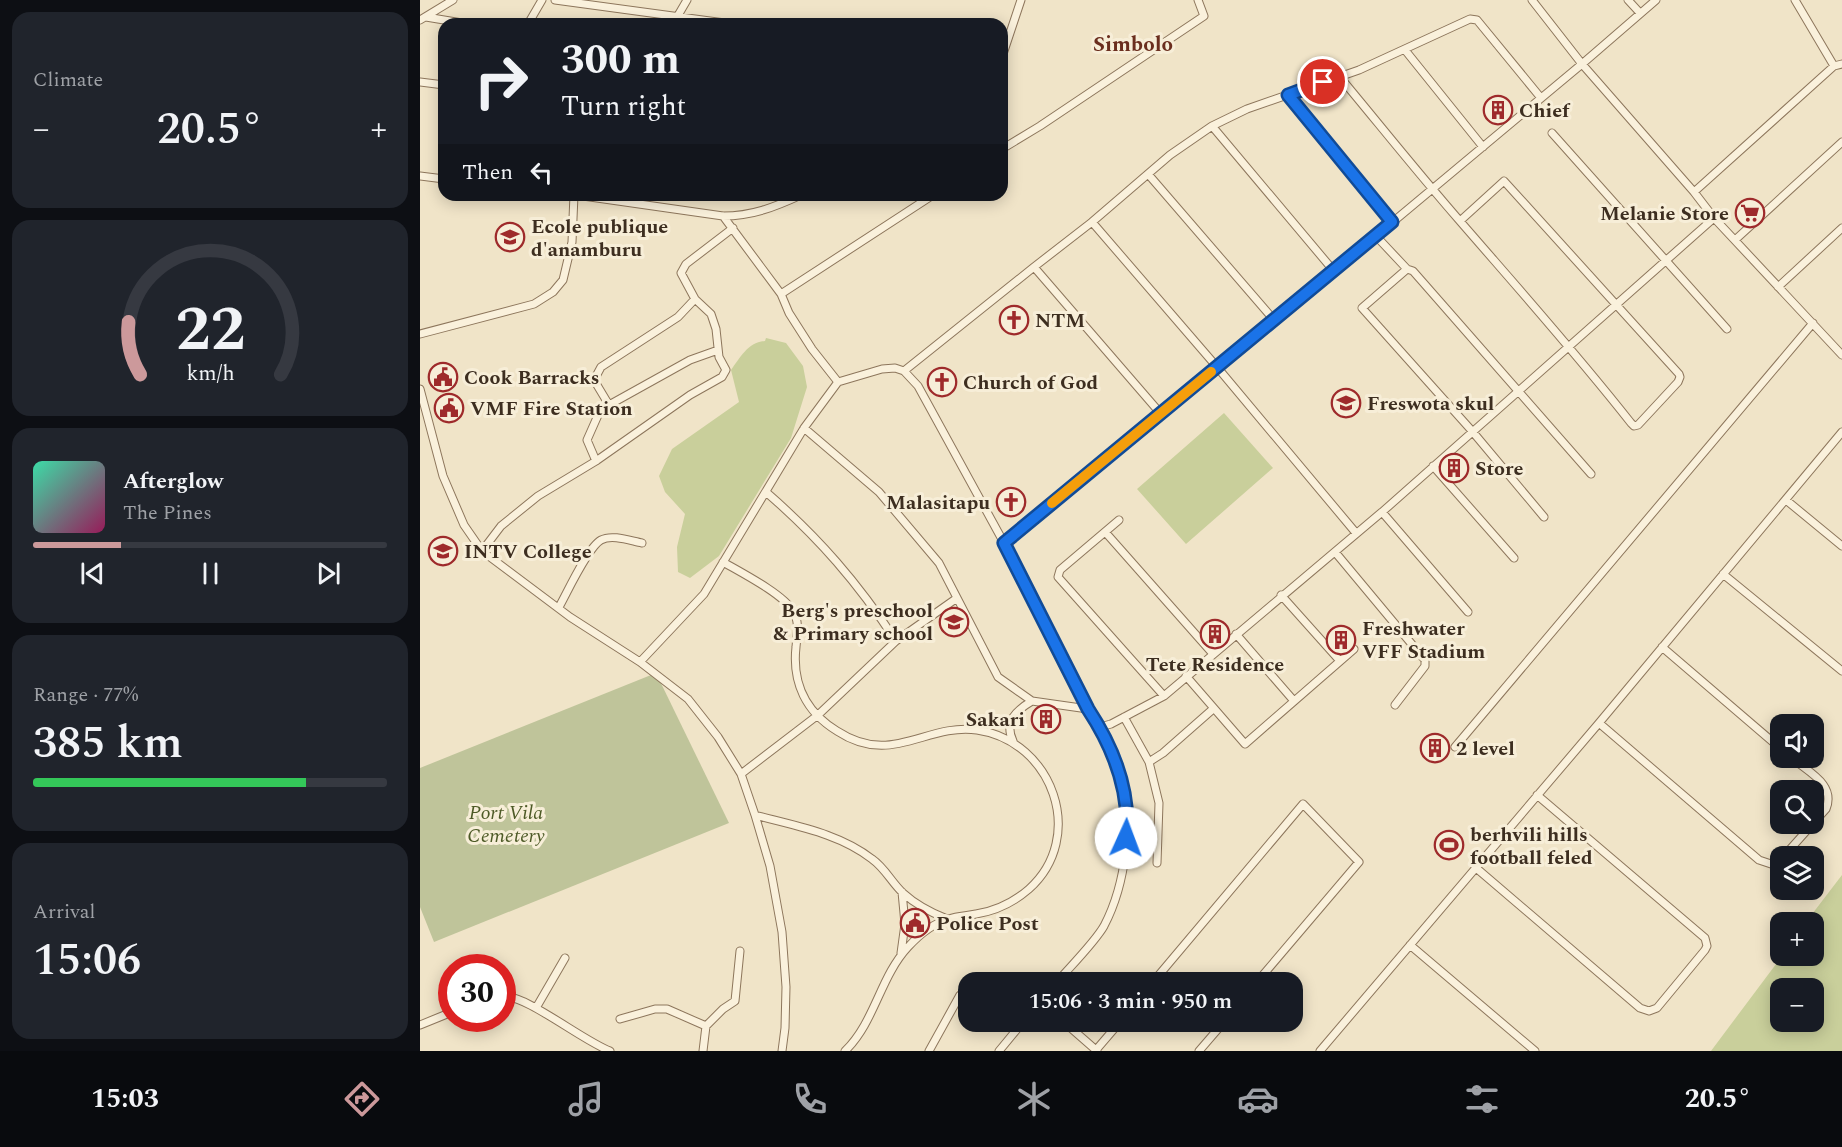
<!DOCTYPE html>
<html lang="en">
<head>
<meta charset="utf-8">
<style>
  :root { --surface:#171b24; --page:#20242c; --text:#f1f3f6; --muted:#9ea1a6; --line:#363941; --accent:#cc999b }
  body { margin:0; font-family:Spectral,serif; background:var(--page); color:var(--text); height:100vh; display:flex; flex-direction:column; font-size:22px; white-space:nowrap }
  * { box-sizing:border-box; margin:0 }
  p { font-size:20px; color:var(--muted) }
  .icon { flex:none; width:33px; height:33px; fill:none; stroke:currentColor; stroke-width:2; stroke-linecap:round; stroke-linejoin:round }
  .map { position:relative; flex:1; overflow:hidden }
  .details { display:flex; flex-direction:column; gap:12px; padding:12px; background:#0d0f14; width:420px }
  .details>* { flex:none }
  .banner { position:absolute; left:18px; top:18px; width:570px; height:183px; border-radius:18px; box-shadow:0 3px 15px #0003; background:#171b24; color:var(--text); overflow:hidden }
  .controls { position:absolute; left:1350px; top:714px; display:grid; gap:12px }
  .controls a { display:grid; place-items:center; width:54px; height:54px; border-radius:12px; background:var(--surface); box-shadow:0 3px 15px #0003; font-size:30px }
  .speed { position:absolute; left:18px; top:954px; display:flex; gap:12px; font-size:30px; font-weight:700; text-align:center }
  .speed>* { display:grid; place-content:center; width:78px; height:78px; border-radius:50%; background:var(--surface); box-shadow:0 3px 15px #0003; line-height:1 }
  .speed .limit { border:9px solid #d22; background:#fff; color:#111 }
  .pin { position:absolute; display:grid; place-items:center; width:51px; height:51px; color:#fff; margin:-26px; border:3px solid #fff; border-radius:50%; box-shadow:0 2px 6px #0007 }
  .me { position:absolute; width:66px; margin:-33px; rotate:2deg; stroke-linejoin:round; filter:drop-shadow(0 0 4px #0008) }
  .turn { display:flex; align-items:center; gap:21px; height:126px; padding:0 24px; font-size:27px }
  .turn .icon { width:78px; height:78px; stroke-width:2.5 }
  .turn b { display:block; font-size:42px; line-height:51px }
  .then { display:flex; align-items:center; height:57px; padding:0 24px; background:#0003; gap:12px; font-size:22px }
  .big { font-size:45px; font-weight:600; line-height:1.1 }
  .details .tile { flex:1; display:flex; flex-direction:column; justify-content:center; gap:9px; min-width:0; padding:0 21px; border-radius:18px; background:var(--page) }
  .details .dial { align-items:center; gap:0 }
  .dial svg { height:156px; overflow:visible; fill:none; stroke:var(--line); stroke-width:7; stroke-linecap:round; text-anchor:middle }
  .dial text { fill:var(--text); stroke:none }
  .song { display:flex; align-items:center; gap:18px }
  .cover { width:72px; height:72px; border-radius:9px; background:linear-gradient(135deg,hsl(160 70% 55%),hsl(330 70% 35%)) }
  .played { height:6px; border-radius:3px; background:linear-gradient(90deg,var(--accent) 25%,var(--line) 25%) }
  .keys { display:flex; justify-content:space-around; direction:ltr }
  .heat { display:flex; justify-content:space-between; align-items:center; font-size:33px; direction:ltr }
  .charge { height:9px; border-radius:4px; background:linear-gradient(90deg,#34c759 77%,var(--line) 0) }
  .trip { position:absolute; left:538px; top:972px; width:345px; height:60px; border-radius:18px; background:var(--surface); box-shadow:0 3px 15px #0003; font-weight:600; line-height:60px; text-align:center }
  .tab-bar { display:flex; height:96px; justify-content:space-around; align-items:center; background:#090b0e; color:var(--muted) }
  .tab-bar .icon { width:42px; height:42px }
  .tab-bar .selected { color:var(--accent) }
  .tab-bar b { font-size:27px; color:var(--text) }
  main { display:flex; flex:1; min-height:0 }
  .map>svg:first-child { display:block }
</style>
</head>
<body>
<main>
<section class="details">
<div class="tile"><p>Climate</p>
<div class="heat"><a>−</a><b class="big">20.5°</b><a>+</a></div>
</div>
<div class="tile dial"><svg viewBox="0 0 100 80">
<path d="M14 69A42 42 0 1 1 86 69"/>
<path d="M14 69A42 42 0 0 1 8 42" stroke="#cc999b"/>
<text x="50" y="56" font-size="32" font-weight="700">22</text>
<text x="50" y="72" font-size="11">km/h</text>
</svg></div>
<div class="tile">
<div class="song"><i class="cover"></i><div><b>Afterglow</b><p>The Pines</p></div></div>
<div class="played"></div>
<div class="keys"><svg class="icon" aria-label="previous" viewBox="0 0 24 24"><path d="M18 5L8 12l10 7zM5 5v14"/></svg><svg class="icon" aria-label="pause" viewBox="0 0 24 24"><path d="M8 5v14M16 5v14"/></svg><svg class="icon" aria-label="next" viewBox="0 0 24 24"><path d="M6 5l10 7-10 7zM19 5v14"/></svg></div>
</div>
<div class="tile"><p>Range · 77%</p><b class="big">385 km</b><div class="charge"></div></div>
<div class="tile"><p>Arrival</p><b class="big">15:06</b></div>
</section>
<div class="map">
<svg width="1422" height="1051" viewBox="0 0 1422 1051">
  <rect width="100%" height="100%" fill="#f0e4c8"/>
  <path fill="#c9cf9b" fill-rule="evenodd" d="M 346,338 L 366,343 L 383,366 L 387,387 L 371,438 L 299,556 L 270,578 L 258,572 L 257,547 L 265,514 L 245,492 L 239,476 L 252,449 L 319,402 L 311,370 C 320,358 328,342 345,341 Z
    M 804,413 L 853,468 L 766,544 L 717,489 Z
    M 1422,875 L 1422,1051 L 1291,1051 L 1362,956 L 1394,956 L 1394,922 L 1386,922 ZM 1360,988 L 1394,988 L 1394,1022 L 1360,1022 Z"/>
  <path fill="#bfc49a" d="M 236,673 L 309,823 L 14,942 L 0,907 L 0,768 Z"/>
  <g fill="none" stroke-linecap="round" stroke-linejoin="round">
    <g stroke="#8d765c" stroke-width="9">
      <path id="minor" d="M 135,0 L 312,24
        M 1112,0 L 1162,64 L 1274,192 L 1294,218 L 1422,355
        M 1208,0 L 1220,13
        M 1375,0 L 1414,66 L 1422,64
        M 6,17 L 48,24
        M 0,20 L 33,0
        M 108,24 L 122,0
        M 253,24 L 267,0
        M 985,50 L 1063,147
        M 582,57 L 601,0
        M 919,76 C 959,124 998,173 1039,220 C 1097,287 1156,353 1211,423 L 1214,426 L 1218,425 L 1258,382 L 1260,377 L 1259,374 L 1084,181 L 1040,221
        M 0,82 L 24,85
        M 869,95 L 972,222
        M 792,126 L 913,270
        M 1132,133 L 1307,329
        M 582,149 L 620,126 L 784,16 L 778,0
        M 728,174 L 854,320
        M 0,176 L 24,179
        M 1274,192 L 1414,66
        M 156,195 L 303,216 C 332,216 355,207 381,195
        M 303,216 L 361,294 L 369,313 L 392,349 L 418,382
        M 672,222 L 797,367 L 936,533
        M 956,236 L 987,269 L 993,271 L 1171,474
        M 1315,240 L 1422,142
        M 987,269 L 942,308 L 1052,431 L 1124,517
        M 1358,287 L 1422,228
        M 361,294 L 513,195
        M 0,334 L 114,304 L 133,292 L 143,280 L 152,242 L 154,195
        M 484,371 L 614,267
        M 0,389 L 23,476 L 44,525 L 62,551 L 150,617 L 220,662 L 268,699 L 298,737 L 321,774 L 335,815 L 350,866 L 362,932 L 366,987 L 365,1028 L 362,1051
        M 189,405 L 174,380 L 181,367 L 258,317 L 275,299
        M 741,414 L 614,267 L 672,222 L 750,155 L 792,126 L 827,109 L 939,70 L 1050,19 L 1057,20 L 1121,98
        M 384,428 L 459,492 L 519,563 L 578,677 L 612,701 L 668,709
        M 176,461 L 167,440 L 179,413 L 189,405 L 270,360 L 298,350
        M 1013,466 L 1094,558
        M 346,492 C 399,538 438,583 476,641 L 537,598
        M 1366,500 L 1422,546
        M 962,512 L 1048,612
        M 699,520 L 640,570 L 638,577 L 744,696
        M 686,533 L 793,654
        M 584,543 L 956,236 L 1162,64 L 1236,0
        M 62,551 L 81,526 L 118,496 L 176,461 L 270,395 L 302,377 L 306,370 L 299,357 L 296,329 L 291,314 L 275,299 L 261,273 L 266,264 L 313,228
        M 915,552 L 1005,660 L 1005,666 L 975,705
        M 303,562 C 322,573 363,594 373,611 C 380,622 377,635 376,647 C 372,683 386,712 417,731 C 472,767 505,723 557,730 C 633,741 667,837 609,889 C 594,902 575,911 556,914 C 547,916 538,916 529,919 C 514,923 499,935 488,947 C 460,977 455,1022 425,1051
        M 1303,574 L 1422,671
        M 861,595 L 920,661
        M 139,607 C 147,593 168,547 181,540 C 192,534 211,541 222,543
        M 816,634 L 874,701
        M 1242,647 L 1360,748
        M 220,662 L 284,594 L 384,428 L 418,382 L 462,369 L 475,368 L 484,371 L 498,386 L 584,543 L 668,709 C 681,729 694,752 700,774 C 714,821 706,884 684,926 C 675,942 649,968 637,982
        M 766,676 L 825,744 L 934,649
        M 704,717 L 729,762 L 743,753 L 793,709
        M 1179,723 L 1339,860 L 1351,864 L 1360,860
        M 680,727 L 691,724 L 744,696 L 962,512 L 1294,218
        M 593,741 C 584,722 595,711 612,701
        M 1035,747 L 1393,323
        M 729,762 L 739,803 L 737,863
        M 321,774 L 398,715 L 476,641
        M 335,815 C 375,826 419,833 452,859 C 465,868 472,883 483,893 C 495,904 512,913 527,919
        M 1364,856 L 1406,809 C 1416,784 1388,772 1372,758
        M 1055,867 L 1220,1008 L 1229,1011 L 1237,1008 L 1285,950 L 1287,946 L 1285,938 L 1117,795
        M 990,945 L 1115,1051
        M 481,953 L 485,924 L 482,892
        M 733,982 L 883,804 L 939,862 L 837,982
        M 82,996 C 105,994 163,1041 190,1051
        M 116,1008 L 145,958
        M 200,1019 L 235,1009 L 247,1009 L 286,1026
        M 644,1022 L 677,1051
        M 0,1025 L 32,1012
        M 676,1050 L 700,1022
        M 283,1051 L 286,1026 L 303,1009 L 315,1001 L 320,951
        M 509,1051 L 540,995 L 549,987
        M 579,1051 L 603,1022
        M 779,1051 L 804,1022
        M 900,1051 L 1179,723 L 1422,432"/>
    </g>
    <use href="#minor" stroke="#faf1dc" stroke-width="7"/>
  </g>
  <g fill="none" stroke-linecap="round" stroke-linejoin="round">
    <g stroke="#114b97" stroke-width="15">
      <path id="route" d="M 706,838 C 711,791 693,747 668,709 L 584,543 L 972,222 L 868,95 L 903,82"/>
    </g>
    <use href="#route" stroke="#1a73e8" stroke-width="10"/>
    <path stroke="#f59e0b" stroke-width="10" d="M 632,503 L 791,372"/>
  </g>
  <defs>
    <g id="building-ring" transform="scale(1.5)"><circle r="9.5" fill="#f7eed8" stroke="#9e2a2b" stroke-width="1.5"/><path d="M-4-6H4V6H1V3H-1V6H-4ZM-2.5-4.3h1.7v1.8h-1.7ZM.8-4.3h1.7v1.8H.8ZM-2.5-1h1.7V.8h-1.7ZM.8-1h1.7V.8H.8Z" fill="#9e2a2b"/></g>
    <g id="supermarket-ring" transform="scale(1.5)"><circle r="9.5" fill="#f7eed8" stroke="#9e2a2b" stroke-width="1.5"/><path d="M-6-5.5h2.5l.6 2H6L4.5 2H-2.5L-4.4-4H-6ZM-1.5 3.2a1.3 1.3 0 1 0 .1 0ZM3 3.2a1.3 1.3 0 1 0 .1 0Z" fill="#9e2a2b"/></g>
    <g id="school-ring" transform="scale(1.5)"><circle r="9.5" fill="#f7eed8" stroke="#9e2a2b" stroke-width="1.5"/><path d="M0-5L7-2L0 1L-7-2ZM-4 1L0 2.5L4 1V4Q0 6-4 4Z" fill="#9e2a2b"/></g>
    <g id="church-ring" transform="scale(1.5)"><circle r="9.5" fill="#f7eed8" stroke="#9e2a2b" stroke-width="1.5"/><path d="M-1.2-6h2.4v3.5h3.3v2.4h-3.3V6h-2.4V-.1h-3.3v-2.4h3.3Z" fill="#9e2a2b"/></g>
    <g id="civic-ring" transform="scale(1.5)"><circle r="9.5" fill="#f7eed8" stroke="#9e2a2b" stroke-width="1.5"/><path d="M-.6-6.5H3V-4.5H.6V-3L4-1V1h2V6H-6V1h2V-1L-.6-3ZM-1.2 2.5V6h2.4V2.5Z" fill="#9e2a2b"/></g>
    <g id="stadium-ring" transform="scale(1.5)"><circle r="9.5" fill="#f7eed8" stroke="#9e2a2b" stroke-width="1.5"/><path d="M0-5a6.5 5 0 1 0 0 10a6.5 5 0 1 0 0-10ZM-3.5-1.8h7v3.6h-7Z" fill="#9e2a2b"/></g>
  </defs>
  <g fill-rule="evenodd">
    <use href="#building-ring" x="1078" y="110"/>
    <use href="#supermarket-ring" x="1330" y="213"/>
    <use href="#school-ring" x="90" y="237"/>
    <use href="#church-ring" x="594" y="320"/>
    <use href="#civic-ring" x="23" y="377"/>
    <use href="#church-ring" x="522" y="382"/>
    <use href="#school-ring" x="926" y="403"/>
    <use href="#civic-ring" x="29" y="408"/>
    <use href="#building-ring" x="1034" y="468"/>
    <use href="#church-ring" x="591" y="502"/>
    <use href="#school-ring" x="23" y="551"/>
    <use href="#school-ring" x="534" y="622"/>
    <use href="#building-ring" x="795" y="634"/>
    <use href="#building-ring" x="921" y="640"/>
    <use href="#building-ring" x="626" y="719"/>
    <use href="#building-ring" x="1015" y="748"/>
    <use href="#stadium-ring" x="1029" y="845"/>
    <use href="#civic-ring" x="495" y="923"/>
  </g>
  <g text-anchor="middle" stroke-width="6" stroke-linejoin="round" paint-order="stroke">
    <g font-size="20" font-weight="bold" fill="#3d2e20" stroke="#f7eed8" text-anchor="start">
      <text x="1099" y="117">Chief</text>
      <text x="1309" y="220" text-anchor="end">Melanie Store</text>
      <text x="111" y="233">Ecole publique<tspan x="111" dy="23">d'anamburu</tspan></text>
      <text x="615" y="327">NTM</text>
      <text x="44" y="384">Cook Barracks</text>
      <text x="543" y="389">Church of God</text>
      <text x="947" y="410">Freswota skul</text>
      <text x="50" y="415">VMF Fire Station</text>
      <text x="1055" y="475">Store</text>
      <text x="570" y="509" text-anchor="end">Malasitapu</text>
      <text x="44" y="558">INTV College</text>
      <text x="513" y="617" text-anchor="end">Berg's preschool<tspan x="513" dy="23">&amp; Primary school</tspan></text>
      <text x="942" y="635">Freshwater<tspan x="942" dy="23">VFF Stadium</tspan></text>
      <text x="795" y="671" text-anchor="middle">Tete Residence</text>
      <text x="605" y="726" text-anchor="end">Sakari</text>
      <text x="1036" y="755">2 level</text>
      <text x="1050" y="841">berhvili hills<tspan x="1050" dy="23">football feled</tspan></text>
      <text x="516" y="930">Police Post</text>
    </g>
    <g font-size="20" font-style="italic" fill="#4d5a26" stroke="#f7eed8">
      <text x="86" y="819">Port Vila<tspan x="86" dy="23">Cemetery</tspan></text>
    </g>
    <g font-size="21" font-weight="bold" fill="#6b2e1e" stroke="#f7eed8">
      <text x="713" y="51">Simbolo</text>
    </g>
  </g>
</svg>
<div class="controls">
<a><svg class="icon" aria-label="sound" viewBox="0 0 24 24"><path d="M4 9h4l5-4v14l-5-4H4zM17 9q2 3 0 6"/></svg></a>
<a><svg class="icon" aria-label="search" viewBox="0 0 24 24"><circle cx="10" cy="10" r="6"/><path d="M15 15l6 6"/></svg></a>
<a><svg class="icon" aria-label="layers" viewBox="0 0 24 24"><path d="M12 4l9 5-9 5-9-5zM3 14l9 5 9-5"/></svg></a>
<a>+</a>
<a>−</a>
</div>
<div class="speed"><div class="limit">30</div></div>
<div class="pin" style="left:903px;top:82px;background:#d93025"><svg class="icon" aria-label="arrive" viewBox="0 0 24 24"><path d="M6 21V4h12l-3 4 3 4H6"/></svg></div>
<svg class="me" style="left:706px;top:838px" viewBox="-20 -20 40 40"><circle r="19" fill="#fff"/><path d="M0-13L10 11 0 6-10 11z" fill="#1a73e8"/></svg>
<div class="trip">15:06 · 3 min · 950 m</div>
<div class="banner">
<div class="turn"><svg class="icon" aria-label="right" viewBox="0 0 24 24"><path d="M7 20v-9h11M14 6l5 5-5 5"/></svg><div><b>300 m</b>Turn right</div></div>
<div class="then">Then<svg class="icon" aria-label="left" viewBox="0 0 24 24"><path d="M17 20v-9H6M10 6l-5 5 5 5"/></svg></div>
</div>
</div>
</main>
<nav class="tab-bar">
<b>15:03</b>
<svg class="icon selected" aria-label="directions" viewBox="0 0 24 24"><path d="M12 3l9 9-9 9-9-9zM9 14v-3h6M13 9l2 2-2 2"/></svg>
<svg class="icon" aria-label="music" viewBox="0 0 24 24"><path d="M9 18V5l10-2v13"/><circle cx="6" cy="18" r="3"/><circle cx="16" cy="16" r="3"/></svg>
<svg class="icon" aria-label="phone" viewBox="0 0 24 24"><path d="M5 4h4l2 5-3 2q2 4 5 5l2-3 5 2v4C11 20 4 13 5 4z"/></svg>
<svg class="icon" aria-label="climate" viewBox="0 0 24 24"><path d="M12 3v18M4 7l16 10M4 17L20 7"/></svg>
<svg class="icon" aria-label="car" viewBox="0 0 24 24"><path d="M5 17H2v-5l4-1 3-4h7l3 4 3 1v5h-3M9 17h6M6 11h13"/><circle cx="7" cy="17" r="2"/><circle cx="17" cy="17" r="2"/></svg>
<svg class="icon" aria-label="filters" viewBox="0 0 24 24"><path d="M4 7h16M4 17h16"/><circle cx="9" cy="7" r="2"/><circle cx="15" cy="17" r="2"/></svg>
<b>20.5°</b>
</nav>
</body>
</html>
